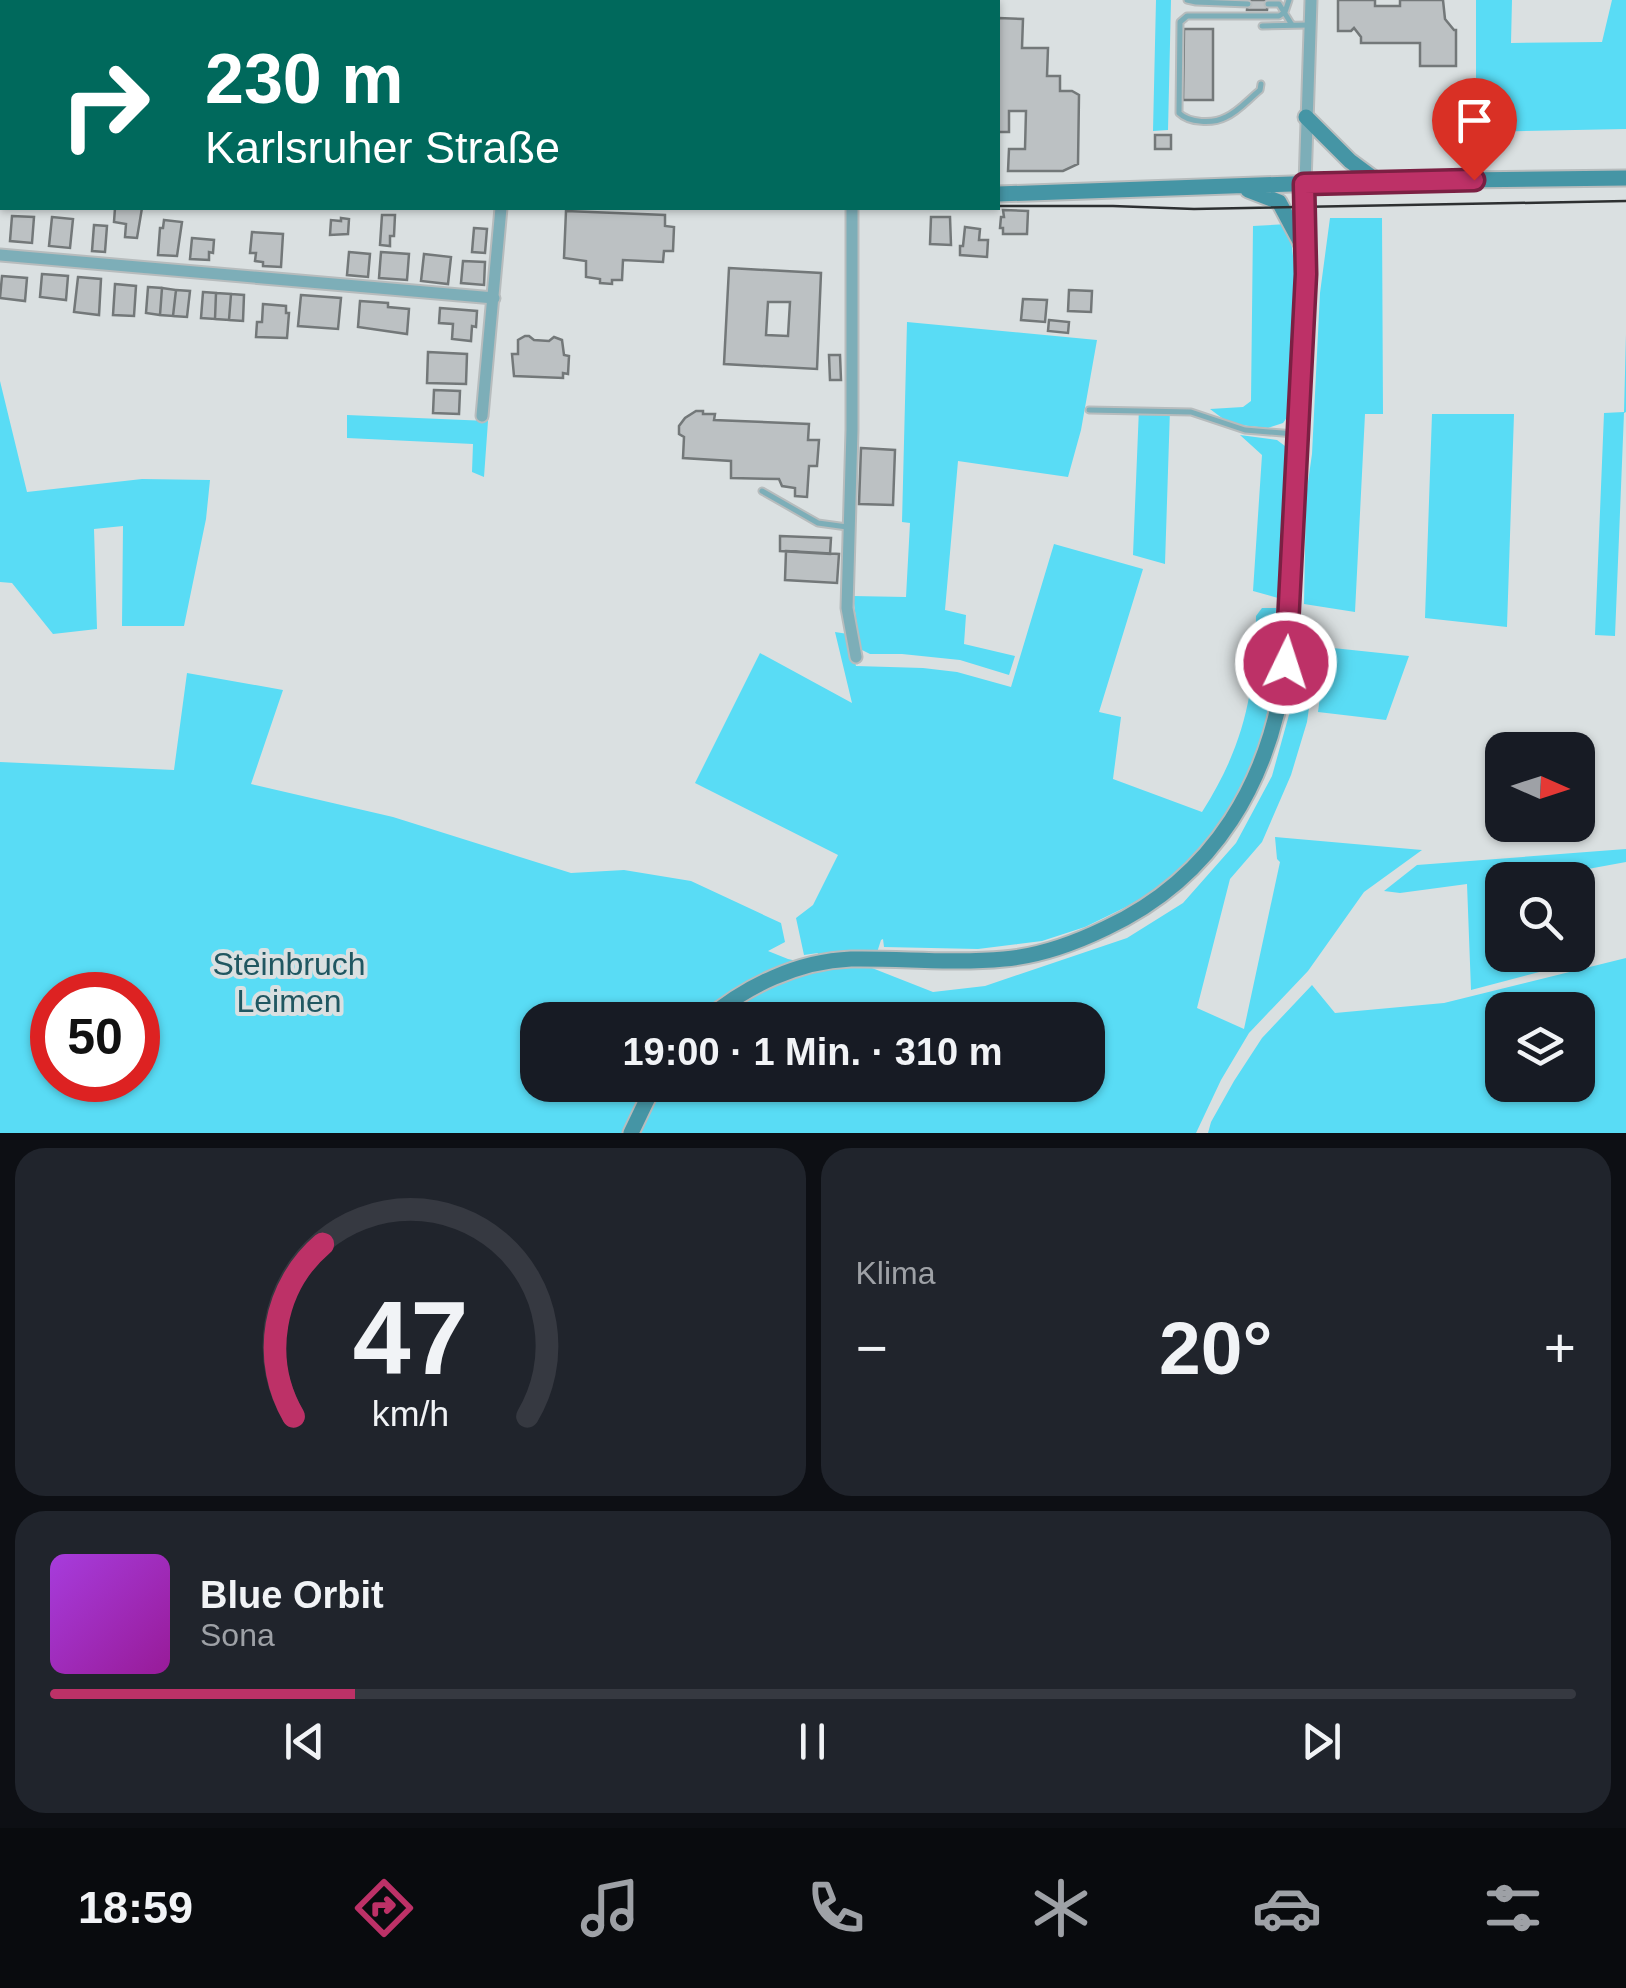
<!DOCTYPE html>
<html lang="de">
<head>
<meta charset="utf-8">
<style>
  :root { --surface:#171b24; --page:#20242c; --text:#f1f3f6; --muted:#9ea1a6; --line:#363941; --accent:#bd3167 }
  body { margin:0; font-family:Arial,sans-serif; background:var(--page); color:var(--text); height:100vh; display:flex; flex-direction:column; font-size:38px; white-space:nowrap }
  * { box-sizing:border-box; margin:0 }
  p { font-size:32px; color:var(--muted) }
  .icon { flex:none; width:55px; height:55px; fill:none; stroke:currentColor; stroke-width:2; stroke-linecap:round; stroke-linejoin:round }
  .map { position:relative; height:1133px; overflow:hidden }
  .sheet { display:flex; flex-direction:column; gap:15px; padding:15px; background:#0d0f14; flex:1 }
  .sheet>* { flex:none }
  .hud { position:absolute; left:0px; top:0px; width:1000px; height:210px; box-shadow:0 2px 8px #0004; background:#00695c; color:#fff; overflow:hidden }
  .needle { width:65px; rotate:93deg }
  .buttons { position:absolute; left:1485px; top:732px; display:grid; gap:20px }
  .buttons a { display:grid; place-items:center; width:110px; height:110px; border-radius:20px; background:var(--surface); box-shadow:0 2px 8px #0004; font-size:50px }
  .speed { position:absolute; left:30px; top:972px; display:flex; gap:20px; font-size:50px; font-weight:700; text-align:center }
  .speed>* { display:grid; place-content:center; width:130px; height:130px; border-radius:50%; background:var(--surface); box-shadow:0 2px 8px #0004; line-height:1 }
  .speed .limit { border:15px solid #d22; background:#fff; color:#111 }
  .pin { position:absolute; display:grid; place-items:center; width:85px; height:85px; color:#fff; margin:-102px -42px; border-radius:50% 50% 50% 0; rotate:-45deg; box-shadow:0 0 10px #0007 }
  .pin .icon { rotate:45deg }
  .me { position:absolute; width:110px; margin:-55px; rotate:4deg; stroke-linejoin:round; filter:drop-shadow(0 0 8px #0008) }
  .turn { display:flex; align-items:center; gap:35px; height:210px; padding:0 40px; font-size:45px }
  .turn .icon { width:130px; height:130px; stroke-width:2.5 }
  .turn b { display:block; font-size:70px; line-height:85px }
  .big { font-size:75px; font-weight:600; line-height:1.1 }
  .sheet .tile { flex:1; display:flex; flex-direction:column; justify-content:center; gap:15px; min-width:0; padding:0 35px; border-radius:30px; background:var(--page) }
  .sheet .dial { align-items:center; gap:0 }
  .dial svg { height:260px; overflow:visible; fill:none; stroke:var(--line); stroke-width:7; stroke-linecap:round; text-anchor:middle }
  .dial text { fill:var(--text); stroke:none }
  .song { display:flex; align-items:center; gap:30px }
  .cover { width:120px; height:120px; border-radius:15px; background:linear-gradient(135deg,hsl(280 70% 55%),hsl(300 70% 35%)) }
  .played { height:10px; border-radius:5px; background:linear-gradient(90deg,var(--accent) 20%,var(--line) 20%) }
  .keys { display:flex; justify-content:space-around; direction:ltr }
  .heat { display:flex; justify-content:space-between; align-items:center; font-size:55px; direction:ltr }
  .sheet .tiles { flex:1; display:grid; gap:15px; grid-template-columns:1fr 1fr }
  .tile:last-child { grid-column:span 2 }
  .trip { position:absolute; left:520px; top:1002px; width:585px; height:100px; border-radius:30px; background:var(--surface); box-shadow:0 2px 8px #0004; font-weight:600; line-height:100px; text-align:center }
  .tabs { display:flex; height:160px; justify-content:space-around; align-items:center; background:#090b0e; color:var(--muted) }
  .tabs .icon { width:70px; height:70px }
  .tabs .active { color:var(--accent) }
  .tabs b { font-size:45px; color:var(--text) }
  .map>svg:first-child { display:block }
</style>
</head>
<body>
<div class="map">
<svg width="1626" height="1133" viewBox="0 0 1626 1133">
  <rect width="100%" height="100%" fill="#dae0e1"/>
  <path fill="#59dcf5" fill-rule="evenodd" d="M 1156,0 L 1171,0 L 1168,130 L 1153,131 Z
    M 1476,0 L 1512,0 L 1511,43 L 1602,42 L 1612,0 L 1626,0 L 1626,129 L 1476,132 Z
    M 1330,218 L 1382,218 L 1383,414 L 1365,414 L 1355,612 L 1304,604 L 1306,496 L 1312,454 L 1320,293 Z
    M 1288,224 C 1301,285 1293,349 1291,412 L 1283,423 L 1268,428 L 1230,424 L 1210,409 L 1243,407 L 1251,401 L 1253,226 Z
    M 907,322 L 1097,340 L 1081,430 L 1068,477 L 958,461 L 945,610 L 966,615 L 964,644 L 1015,656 L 1009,675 L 960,660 L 902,654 L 870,654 L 860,649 L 853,596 L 906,597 L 910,523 L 902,522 Z
    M 1626,334 L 1626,412 L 1624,413 L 1615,636 L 1595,635 L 1604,413 L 1624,412 Z
    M 0,381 L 27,492 L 142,479 L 210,480 L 206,519 L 184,626 L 122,626 L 123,526 L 94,529 L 97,629 L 53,634 L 12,583 L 0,582 Z
    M 1139,408 L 1170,409 L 1165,564 L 1133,555 Z
    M 1432,414 L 1514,414 L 1507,627 L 1425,618 Z
    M 347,415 L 488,421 L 484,477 L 472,472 L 473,444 L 347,438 Z
    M 1240,435 L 1277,440 L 1289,449 L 1278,598 L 1253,591 L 1262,455 Z
    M 1054,544 L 1143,569 L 1099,712 L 1121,717 L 1113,779 L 1202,812 C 1244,746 1255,693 1256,616 L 1262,608 L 1276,608 L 1273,678 L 1262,742 L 1225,818 L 1169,882 L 1126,907 L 1085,927 L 1042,941 L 978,949 L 884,947 L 883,939 L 881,940 L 872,968 L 933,992 L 985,986 L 1127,938 L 1183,903 L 1236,843 L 1272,776 L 1292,704 L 1301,625 L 1320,630 L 1307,722 L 1291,775 L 1262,842 L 1230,879 L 1197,1008 L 1244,1029 L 1280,862 L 1277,859 L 1275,837 L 1422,850 L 1364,892 L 1308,971 L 1249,1033 L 1221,1080 L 1196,1133 L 0,1133 L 0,762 L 174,770 L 187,673 L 283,690 L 251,784 L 393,817 L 571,873 L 624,870 L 691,881 L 781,923 L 785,942 L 768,951 L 788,959 L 814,965 L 818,953 L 804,955 L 796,918 L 813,905 L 838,855 L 695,783 L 760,653 L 852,703 L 835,632 L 848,634 L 856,666 L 923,668 L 957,672 L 1011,687 ZM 52,995 L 138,995 L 138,1080 L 52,1080 ZM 538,1020 L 1088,1020 L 1088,1085 L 538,1085 Z
    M 1333,648 L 1409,656 L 1386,720 L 1318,712 L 1323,673 Z
    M 1626,849 L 1626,862 L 1528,880 L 1502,880 L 1502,955 L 1540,955 L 1543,971 L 1471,990 L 1467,884 L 1400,893 L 1384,891 L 1417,865 Z
    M 1626,958 L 1626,1133 L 1208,1133 L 1211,1122 L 1234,1081 L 1262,1038 L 1312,985 L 1335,1013 L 1444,1003 ZM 1502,1010 L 1578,1010 L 1578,1085 L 1502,1085 Z"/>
  <path fill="#bcc1c3" stroke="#737879" stroke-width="2.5" fill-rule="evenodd" d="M 1248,0 L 1268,0 L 1267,10 L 1247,10 Z
    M 1338,0 L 1375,0 L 1375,6 L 1400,6 L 1400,0 L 1443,0 L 1445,19 L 1454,30 L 1456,30 L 1456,66 L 1420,66 L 1420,43 L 1361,43 L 1361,37 L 1354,28 L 1351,31 L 1338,31 Z
    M 998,18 L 1023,19 L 1022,48 L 1048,48 L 1047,76 L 1060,76 L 1060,91 L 1072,91 L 1079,95 L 1078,164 L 1063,171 L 1008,171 L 1009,149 L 1025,149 L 1026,111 L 1009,111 L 1009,132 L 998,132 Z
    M 1184,29 L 1213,29 L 1213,100 L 1183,100 Z
    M 1155,135 L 1171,135 L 1171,149 L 1155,149 Z
    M 115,208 L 142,208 L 137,238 L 125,237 L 126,224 L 114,222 Z
    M 1003,210 L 1028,211 L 1027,234 L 1003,234 L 1003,228 L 1000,228 L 1001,217 L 1004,217 Z
    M 566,211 L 665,215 L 665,226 L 674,227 L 673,251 L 664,251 L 663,262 L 623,260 L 622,280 L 612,280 L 612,284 L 600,283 L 600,279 L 586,277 L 586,261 L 564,258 Z
    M 382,215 L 395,215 L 394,236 L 390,236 L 390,246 L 380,245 Z
    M 12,216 L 34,217 L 32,243 L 10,241 Z
    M 52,217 L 73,219 L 70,248 L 49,246 Z
    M 931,217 L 950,217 L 951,245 L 930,244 Z
    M 341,218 L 349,219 L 348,234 L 330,235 L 331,220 L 341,221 Z
    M 164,220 L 182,222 L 177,256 L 158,255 L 160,228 L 163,228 Z
    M 94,225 L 107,226 L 105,252 L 92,251 Z
    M 965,227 L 980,229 L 979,240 L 988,240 L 987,257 L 960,255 L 960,246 L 963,246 Z
    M 474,228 L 487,229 L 485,253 L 472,252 Z
    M 252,232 L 283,234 L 281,267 L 263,266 L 263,262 L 255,261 L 256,253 L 250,253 Z
    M 192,238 L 214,240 L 213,253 L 209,252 L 209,260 L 190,259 Z
    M 349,252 L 370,254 L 368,277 L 347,275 Z
    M 381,252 L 409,254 L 407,280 L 379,278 Z
    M 424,254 L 451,257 L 448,284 L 421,281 Z
    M 463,261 L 485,262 L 484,285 L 461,283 Z
    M 729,268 L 821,273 L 817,369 L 724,364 ZM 768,302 L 790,302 L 788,336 L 766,335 Z
    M 42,274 L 68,276 L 66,300 L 40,297 Z
    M 2,276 L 27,278 L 25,301 L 0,298 Z
    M 78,277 L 101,279 L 99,315 L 74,312 Z
    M 115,284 L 136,286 L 134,316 L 113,315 Z
    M 148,287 L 162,288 L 160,315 L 146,313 Z
    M 162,288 L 176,290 L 173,316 L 160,315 Z
    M 176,290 L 190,291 L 187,317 L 173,316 Z
    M 1069,290 L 1092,291 L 1091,312 L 1068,311 Z
    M 203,292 L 216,293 L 215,319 L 201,318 Z
    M 216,293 L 231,294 L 229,320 L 215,319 Z
    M 231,294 L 244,295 L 243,321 L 229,320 Z
    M 301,295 L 341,298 L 338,329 L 298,326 Z
    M 1023,299 L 1047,300 L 1045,322 L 1021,320 Z
    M 360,301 L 388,303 L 388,307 L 409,309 L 407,334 L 358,327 Z
    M 263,304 L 286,306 L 286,313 L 289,313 L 287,338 L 256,337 L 257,322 L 262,322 Z
    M 440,308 L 477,311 L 476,327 L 472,326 L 471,341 L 452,339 L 453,324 L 439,323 Z
    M 1049,320 L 1069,322 L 1068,333 L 1048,331 Z
    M 525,336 L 529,336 L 534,340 L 549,341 L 554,337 L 562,340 L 564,355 L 569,356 L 568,374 L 563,373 L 563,378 L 514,376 L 512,354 L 518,354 L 518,340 Z
    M 428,352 L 467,354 L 466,384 L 427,383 Z
    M 829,355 L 840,355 L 841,380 L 830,380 Z
    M 434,390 L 460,391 L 459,414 L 433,413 Z
    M 696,411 L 703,411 L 703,414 L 715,414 L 714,420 L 809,424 L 808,440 L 819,440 L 817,466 L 809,466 L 807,497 L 795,496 L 795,488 L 782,486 L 779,479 L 731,478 L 731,461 L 683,458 L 684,437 L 679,434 L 679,426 L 685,418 Z
    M 861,448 L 895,450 L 893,505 L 859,504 Z
    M 780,536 L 831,538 L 830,554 L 780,551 Z
    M 786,551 L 839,554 L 837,583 L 785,580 Z"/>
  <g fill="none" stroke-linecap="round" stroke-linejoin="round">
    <g stroke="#b7bcbd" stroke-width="9">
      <path id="service" d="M 1187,0 L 1196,2 L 1248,4
        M 1268,4 L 1279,4 L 1292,25
        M 1262,26 L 1309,25
        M 1261,84 L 1260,90 C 1249,99 1238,112 1226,117 C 1213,124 1189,123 1179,113 L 1180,22 L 1187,16 L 1279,16 L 1285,12 L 1289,0
        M 1089,410 L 1191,412 L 1245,430 L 1295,434
        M 762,491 L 818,523 L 847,527"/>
    </g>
    <g stroke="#b7bcbd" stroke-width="15">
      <path id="minor" d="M 136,0 L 156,0
        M 446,2 L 446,0
        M 1305,184 L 1311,0
        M 852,208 L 852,430 L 847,608 L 856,657
        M 0,255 L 494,298
        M 482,416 L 501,208"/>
    </g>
    <g stroke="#b7bcbd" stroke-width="19">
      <path id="secondary" d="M 1306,117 L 1350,161 L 1377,181
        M 0,129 L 2,129
        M 1248,190 L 1279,202 L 1302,245
        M 998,194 L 1377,181 L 1626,178
        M 706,1020 C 746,986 798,961 851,959 C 902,958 953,964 1004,959 C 1040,956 1073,944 1106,928 C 1215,877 1271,780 1286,663 L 1306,275 L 1305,184
        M 631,1133 L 654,1085"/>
    </g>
    <use href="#service" stroke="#7daeb8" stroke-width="5"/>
    <use href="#minor" stroke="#7daeb8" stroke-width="11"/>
    <use href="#secondary" stroke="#4595a5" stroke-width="15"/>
    <path stroke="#2d3031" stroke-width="2.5" d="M 0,143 L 2,143
      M 998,206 L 1113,206 L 1194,209 L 1626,201"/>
  </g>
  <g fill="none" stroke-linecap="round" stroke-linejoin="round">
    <g stroke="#7b2043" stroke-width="25">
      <path id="route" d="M 1286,663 L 1306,274 L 1304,184 L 1474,180"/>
    </g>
    <use href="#route" stroke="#bd3167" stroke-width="18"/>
  </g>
  <g text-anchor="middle" stroke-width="8" stroke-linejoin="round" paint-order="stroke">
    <g font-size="32" fill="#205761" stroke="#dae0e1">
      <text x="289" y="975">Steinbruch<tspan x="289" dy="37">Leimen</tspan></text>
    </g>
  </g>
</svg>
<div class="buttons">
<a><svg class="needle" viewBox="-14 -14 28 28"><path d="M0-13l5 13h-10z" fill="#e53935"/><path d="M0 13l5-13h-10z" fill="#9ea1a6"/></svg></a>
<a><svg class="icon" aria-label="search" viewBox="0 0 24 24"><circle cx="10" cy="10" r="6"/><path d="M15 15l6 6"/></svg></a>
<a><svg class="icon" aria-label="layers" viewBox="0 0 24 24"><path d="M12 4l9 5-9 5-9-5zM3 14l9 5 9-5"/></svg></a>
</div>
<div class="speed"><div class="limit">50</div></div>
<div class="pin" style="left:1474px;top:180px;background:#d93025"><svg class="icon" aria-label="arrive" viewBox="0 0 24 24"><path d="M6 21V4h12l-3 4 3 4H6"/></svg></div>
<svg class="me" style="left:1286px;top:663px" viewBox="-20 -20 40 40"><circle r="17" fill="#bd3167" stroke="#fff" stroke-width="3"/><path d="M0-11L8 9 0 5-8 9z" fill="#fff"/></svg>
<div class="trip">19:00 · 1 Min. · 310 m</div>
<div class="hud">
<div class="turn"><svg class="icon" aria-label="right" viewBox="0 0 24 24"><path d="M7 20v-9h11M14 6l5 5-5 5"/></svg><div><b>230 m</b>Karlsruher Straße</div></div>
</div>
</div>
<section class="sheet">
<div class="tiles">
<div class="tile dial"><svg viewBox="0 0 100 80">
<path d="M14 69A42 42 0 1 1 86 69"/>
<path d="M14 69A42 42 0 0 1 23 16" stroke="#bd3167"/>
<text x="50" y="56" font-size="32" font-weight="700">47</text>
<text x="50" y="72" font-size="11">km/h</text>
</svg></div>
<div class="tile"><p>Klima</p>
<div class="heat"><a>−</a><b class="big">20°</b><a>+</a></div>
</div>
<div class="tile">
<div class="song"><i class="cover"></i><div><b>Blue Orbit</b><p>Sona</p></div></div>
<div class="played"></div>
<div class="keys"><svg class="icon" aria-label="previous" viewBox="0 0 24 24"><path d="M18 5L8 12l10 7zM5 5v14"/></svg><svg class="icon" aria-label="pause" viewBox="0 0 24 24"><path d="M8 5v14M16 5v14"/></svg><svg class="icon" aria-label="next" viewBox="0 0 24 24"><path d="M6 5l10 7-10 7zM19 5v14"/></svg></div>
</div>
</div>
</section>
<nav class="tabs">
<b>18:59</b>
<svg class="icon active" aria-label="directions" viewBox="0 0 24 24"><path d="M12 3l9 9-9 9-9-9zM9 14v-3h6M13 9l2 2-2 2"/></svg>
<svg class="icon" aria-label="music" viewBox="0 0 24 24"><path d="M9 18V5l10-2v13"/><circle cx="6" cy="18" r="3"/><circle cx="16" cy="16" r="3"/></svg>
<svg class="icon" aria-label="phone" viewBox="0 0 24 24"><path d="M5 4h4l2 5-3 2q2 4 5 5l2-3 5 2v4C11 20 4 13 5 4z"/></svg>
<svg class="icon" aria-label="climate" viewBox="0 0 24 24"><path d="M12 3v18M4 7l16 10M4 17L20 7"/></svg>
<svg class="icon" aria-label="car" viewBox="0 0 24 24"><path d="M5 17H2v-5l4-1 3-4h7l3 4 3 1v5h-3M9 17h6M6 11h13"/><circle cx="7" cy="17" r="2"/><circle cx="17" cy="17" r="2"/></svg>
<svg class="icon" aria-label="filters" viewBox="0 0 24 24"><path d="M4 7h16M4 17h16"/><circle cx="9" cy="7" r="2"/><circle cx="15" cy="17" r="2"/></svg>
</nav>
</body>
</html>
